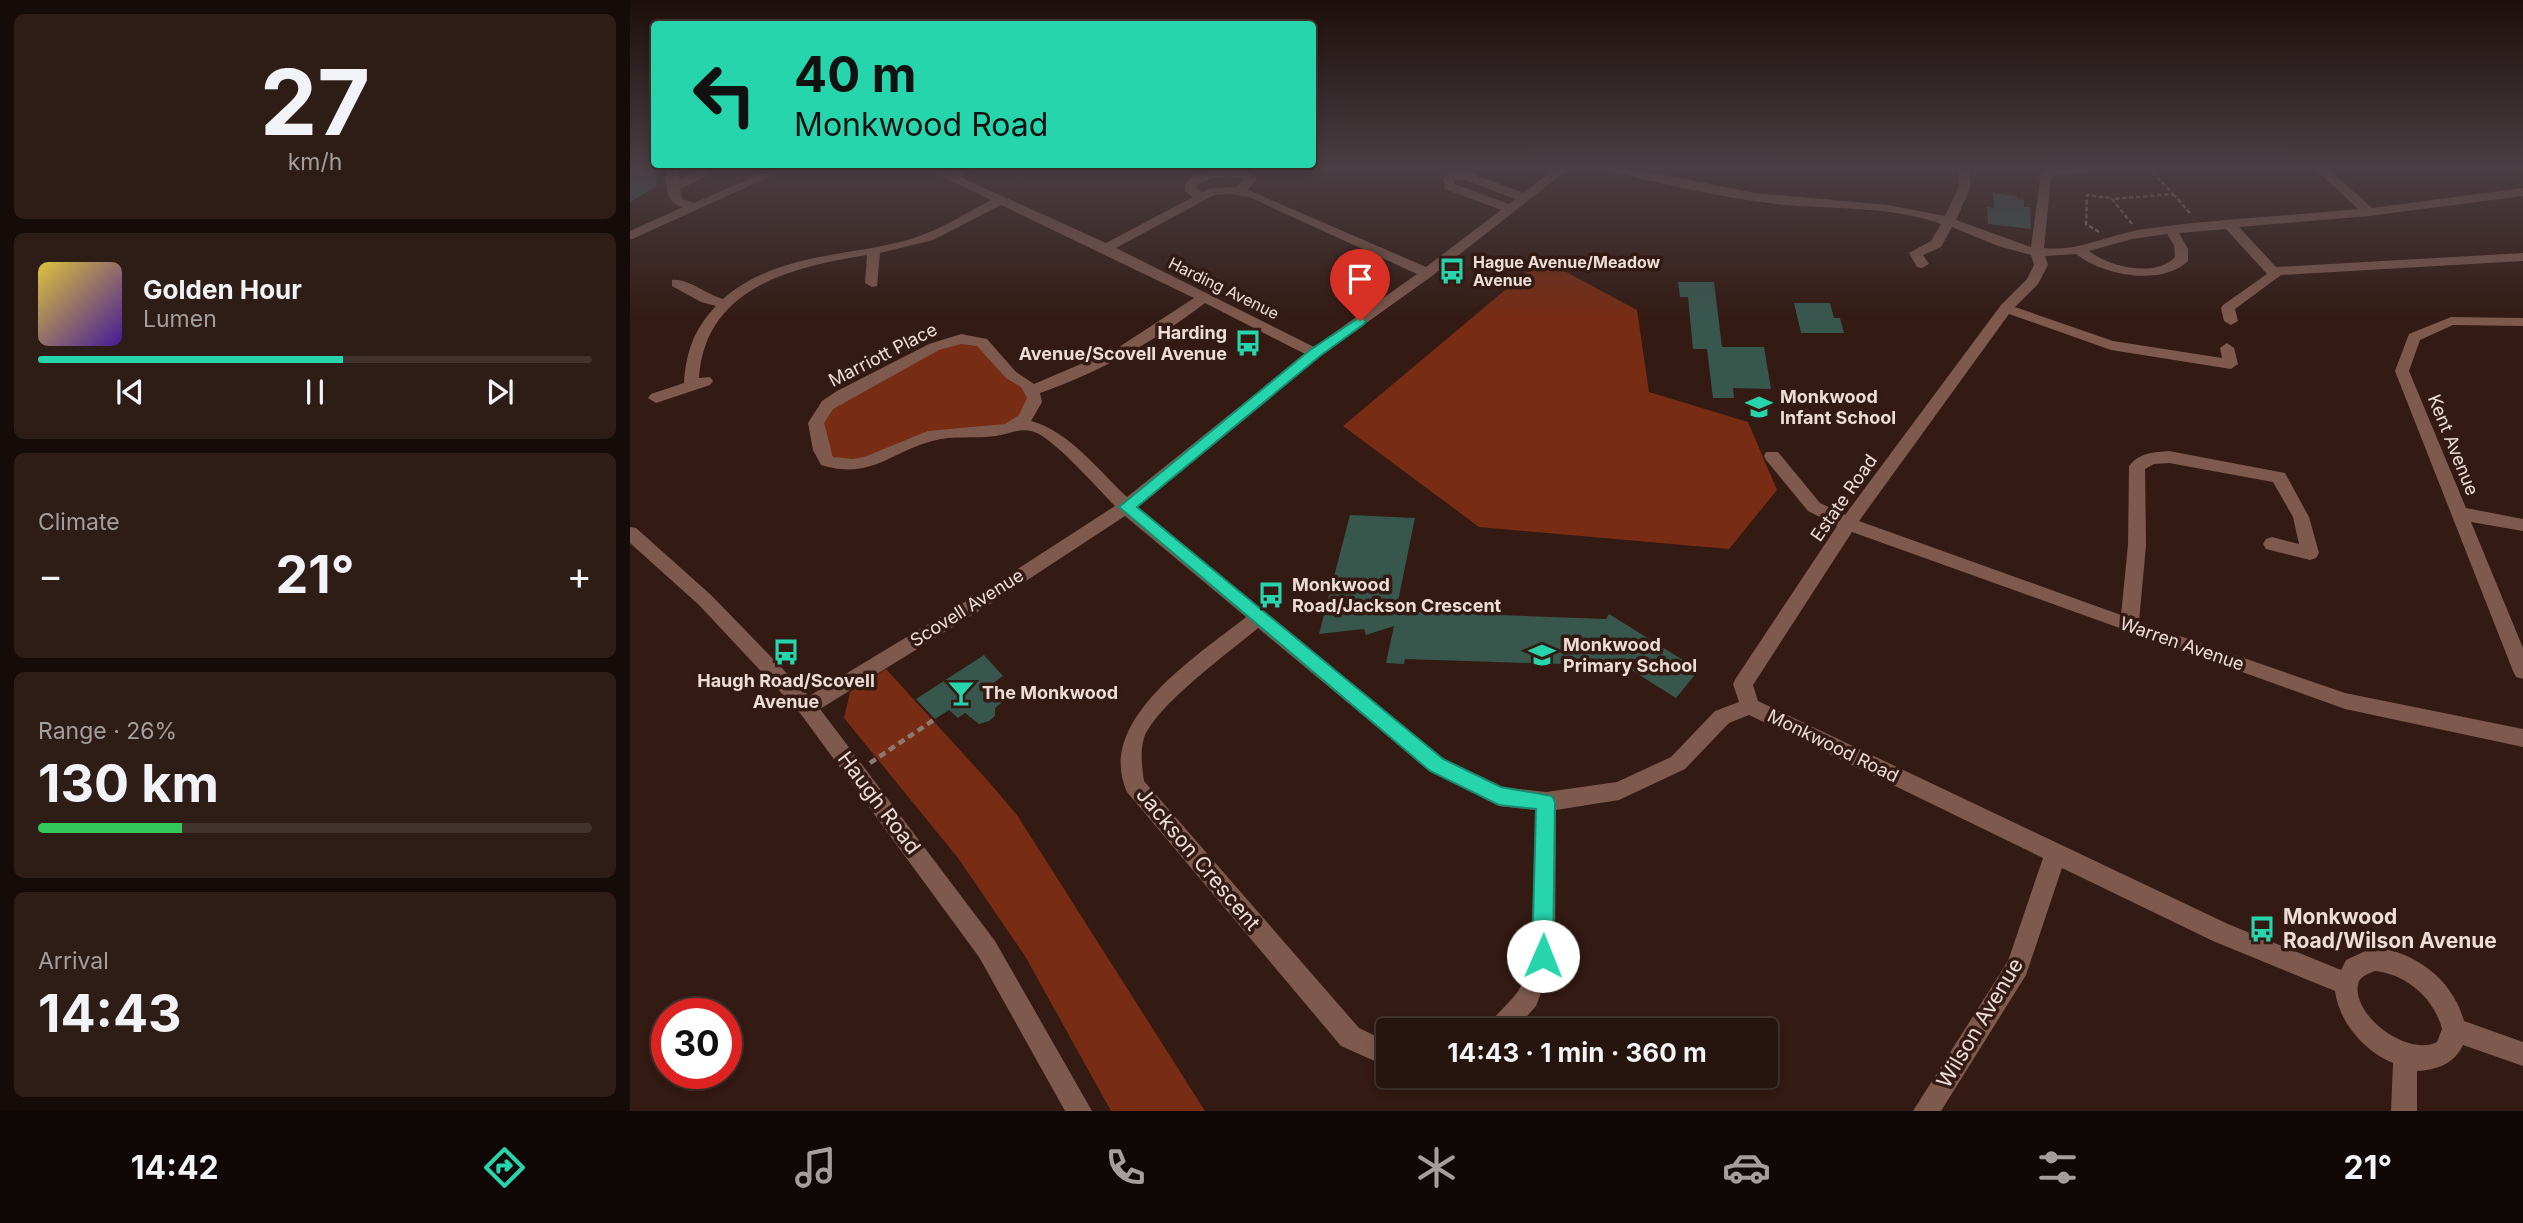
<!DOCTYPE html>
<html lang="en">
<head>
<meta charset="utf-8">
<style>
  :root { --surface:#26140e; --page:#2e1d17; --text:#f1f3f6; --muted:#a49e9e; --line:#42332e; --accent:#27d5ad }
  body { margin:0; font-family:Inter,sans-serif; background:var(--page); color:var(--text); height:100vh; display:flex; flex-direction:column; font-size:26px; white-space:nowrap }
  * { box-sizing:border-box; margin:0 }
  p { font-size:23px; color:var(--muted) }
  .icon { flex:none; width:38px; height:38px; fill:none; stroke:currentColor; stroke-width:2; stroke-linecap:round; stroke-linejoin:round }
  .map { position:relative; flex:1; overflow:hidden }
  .details { display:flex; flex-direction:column; gap:14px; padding:14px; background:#150b08; width:630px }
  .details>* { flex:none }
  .top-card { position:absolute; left:21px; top:21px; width:665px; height:147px; border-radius:7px; box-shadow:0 4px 10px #0003,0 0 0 2px var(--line); background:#27d5ad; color:#111; overflow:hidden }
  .speed { position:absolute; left:21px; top:998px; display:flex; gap:14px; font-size:35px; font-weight:700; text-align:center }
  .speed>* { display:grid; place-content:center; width:91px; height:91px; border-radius:50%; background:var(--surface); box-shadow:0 4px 10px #0003,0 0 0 2px var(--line); line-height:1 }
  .speed .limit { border:10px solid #d22; background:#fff; color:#111 }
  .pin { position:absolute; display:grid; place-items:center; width:60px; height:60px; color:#fff; margin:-72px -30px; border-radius:50% 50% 50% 0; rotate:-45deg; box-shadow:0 0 7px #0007 }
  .pin .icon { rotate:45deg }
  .me { position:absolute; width:77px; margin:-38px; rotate:1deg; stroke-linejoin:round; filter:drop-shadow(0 0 5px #0008) }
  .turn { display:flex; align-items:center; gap:24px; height:147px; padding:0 28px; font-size:32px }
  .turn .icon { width:91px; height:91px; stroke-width:2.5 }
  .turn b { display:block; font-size:49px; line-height:60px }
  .big { font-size:52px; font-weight:700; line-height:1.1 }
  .details .widget { flex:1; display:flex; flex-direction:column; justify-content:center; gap:10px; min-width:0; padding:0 24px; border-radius:10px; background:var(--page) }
  .details .dial { align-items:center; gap:0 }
  .dial b { font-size:91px; line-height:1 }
  .song { display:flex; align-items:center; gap:21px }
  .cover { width:84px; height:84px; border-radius:10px; background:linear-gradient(135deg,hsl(50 70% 55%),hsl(260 70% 35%)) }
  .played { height:7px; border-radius:4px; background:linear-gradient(90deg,var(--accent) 55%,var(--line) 55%) }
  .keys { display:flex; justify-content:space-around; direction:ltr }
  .heat { display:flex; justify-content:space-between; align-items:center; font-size:38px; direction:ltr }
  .charge { height:10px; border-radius:5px; background:linear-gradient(90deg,#34c759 26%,var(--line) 0) }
  .trip { position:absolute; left:746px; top:1018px; width:402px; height:70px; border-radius:7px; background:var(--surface); box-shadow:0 4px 10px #0003,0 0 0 2px var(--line); font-weight:700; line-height:70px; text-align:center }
  .dock { display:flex; height:112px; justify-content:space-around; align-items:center; background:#0f0806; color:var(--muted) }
  .dock .icon { width:49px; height:49px }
  .dock .selected { color:var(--accent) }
  .dock b { font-size:32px; color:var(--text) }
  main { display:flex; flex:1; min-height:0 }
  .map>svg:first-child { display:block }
</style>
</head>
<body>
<main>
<section class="details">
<div class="widget dial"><b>27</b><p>km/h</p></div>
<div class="widget">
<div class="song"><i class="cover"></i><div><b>Golden Hour</b><p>Lumen</p></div></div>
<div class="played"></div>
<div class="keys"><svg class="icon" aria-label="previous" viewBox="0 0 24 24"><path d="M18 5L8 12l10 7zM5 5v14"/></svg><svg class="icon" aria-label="pause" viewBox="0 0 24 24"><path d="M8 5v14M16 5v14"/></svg><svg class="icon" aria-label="next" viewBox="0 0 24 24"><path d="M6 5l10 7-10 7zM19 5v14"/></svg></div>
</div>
<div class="widget"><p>Climate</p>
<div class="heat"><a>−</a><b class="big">21°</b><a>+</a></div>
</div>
<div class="widget"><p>Range · 26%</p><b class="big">130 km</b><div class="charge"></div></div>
<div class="widget"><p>Arrival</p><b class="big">14:43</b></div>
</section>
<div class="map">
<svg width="1893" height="1111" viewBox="0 0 1893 1111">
  <rect width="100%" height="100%" fill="#331a13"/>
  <path fill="#782c13" d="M 912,259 L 1007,310 L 1019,392 L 1118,422 L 1147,490 L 1099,549 L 849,527 L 713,426 Z
    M 343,340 L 402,390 L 389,423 L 336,430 L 253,456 L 206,465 L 189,415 L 304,347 Z
    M 256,669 L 359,782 L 387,815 L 575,1111 L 481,1111 L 395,956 L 328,858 L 214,718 L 220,692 Z"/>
  <path fill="#37574d" d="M 0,166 L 24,166 L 27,178 L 26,187 L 0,202 Z
    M 1363,193 L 1387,196 L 1387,199 L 1394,200 L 1394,207 L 1400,207 L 1401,229 L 1358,224 L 1357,207 L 1364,208 Z
    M 1048,282 L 1084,282 L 1092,347 L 1134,347 L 1141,389 L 1103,388 L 1104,398 L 1083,398 L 1077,349 L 1063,349 L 1058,297 L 1050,297 Z
    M 1164,303 L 1200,303 L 1204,318 L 1210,318 L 1214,333 L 1171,333 Z
    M 720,515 L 785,518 L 766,611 L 976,619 L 979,614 L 1069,670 L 1046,698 L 987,661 L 960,661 L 960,665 L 775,659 L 774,664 L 756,663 L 764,626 L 736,635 L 734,629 L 689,634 Z
    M 354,655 L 373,676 L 359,686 L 374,701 L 365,708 L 365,716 L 359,721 L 349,724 L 335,713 L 328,718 L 319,710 L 305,719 L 286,699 Z"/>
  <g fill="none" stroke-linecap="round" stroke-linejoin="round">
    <path stroke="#8d7871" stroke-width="2.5" stroke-dasharray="4.5 2.5" stroke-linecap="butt" d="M 1543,194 L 1560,213
      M 1502,224 L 1482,199 L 1543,194 L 1525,175 L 1511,166
      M 1469,232 L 1456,224 L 1457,195 L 1481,198"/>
    <path stroke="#8d7871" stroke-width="4.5" stroke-dasharray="7 4.5" stroke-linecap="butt" d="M 240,763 L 305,719"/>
    <path fill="#7e594d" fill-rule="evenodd" d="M 36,166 L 48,166 L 49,180 L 73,166 L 85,166 L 79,175 L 50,189 L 52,199 L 64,203 L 148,166 L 163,166 L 0,240 L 0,231 L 53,207 C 33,202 37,184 36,166 Z
      M 290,166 L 305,166 L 320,172 L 334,166 L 349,166 L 330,177 L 476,243 L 563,197 L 555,191 L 555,183 C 570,168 608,162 625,176 L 626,180 L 618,190 L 796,267 L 871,210 L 815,189 L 813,179 L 818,173 L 841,173 L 893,193 L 929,166 L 942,166 L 802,276 L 690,356 L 507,507 L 814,759 L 871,787 L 916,792 L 987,782 L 1041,757 L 1085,711 L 1109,702 L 1103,684 L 1106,678 L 1207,526 L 1178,511 L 1136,460 L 1134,456 L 1136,452 L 1148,452 L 1190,503 L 1215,515 L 1371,305 L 1397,279 L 1404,265 L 1401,255 L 1368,246 L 1322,227 L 1311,247 L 1293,255 L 1299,264 L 1292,268 L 1287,267 L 1279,253 L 1301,241 L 1311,224 C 1259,205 1200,210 1146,204 C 1087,197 1029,183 972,169 L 970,166 L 989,166 L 1125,193 L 1258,205 L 1315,216 L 1328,188 L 1328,166 L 1340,166 L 1340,188 L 1326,220 L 1401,247 L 1411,172 L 1426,166 L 1477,166 C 1465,177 1437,169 1421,177 L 1414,248 C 1449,252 1480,234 1514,229 C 1585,219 1657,216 1728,209 L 1682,166 L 1695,166 L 1742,208 L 1893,188 L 1893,196 L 1739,216 L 1609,227 L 1646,267 L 1893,253 L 1893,261 L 1651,275 L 1605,309 L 1608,321 L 1601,325 L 1594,321 L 1591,308 L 1593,305 L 1637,274 L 1596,229 L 1549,233 L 1558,249 L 1558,261 C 1531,287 1472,275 1446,254 L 1415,256 L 1418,265 L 1408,284 L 1385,307 L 1483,341 L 1592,358 L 1590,348 L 1597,343 L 1604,348 L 1608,364 L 1601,369 L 1481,350 L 1379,314 L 1229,521 L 1491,615 L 1498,545 L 1499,466 C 1509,453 1524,452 1539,451 L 1655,473 L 1679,517 L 1689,553 L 1686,558 L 1680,560 L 1636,549 L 1633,544 L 1636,539 L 1642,537 L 1669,544 L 1663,517 L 1643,482 L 1539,463 L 1524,464 L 1515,469 L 1516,545 L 1509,622 L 1715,693 L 1893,729 L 1893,747 L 1715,709 L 1222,532 L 1123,685 L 1128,701 L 1598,924 L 1711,970 L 1716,960 L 1744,947 C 1786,952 1823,980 1834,1021 L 1893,1042 L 1893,1066 L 1833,1045 C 1824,1064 1807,1070 1787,1071 L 1787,1111 L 1761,1111 L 1763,1063 C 1734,1051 1709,1022 1705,991 L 1583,941 L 1432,868 L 1396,975 L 1311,1111 L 1283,1111 L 1378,961 L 1413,858 L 1119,715 L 1099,723 L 1055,769 L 989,800 L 926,810 L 925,956 L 906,1006 L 884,1031 L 856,1031 C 863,1014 881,1004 890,988 C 910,948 904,858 905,810 L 869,806 L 800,771 L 628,628 C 600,652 527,704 514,738 C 510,751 512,767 514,781 L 729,1028 L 758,1042 L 758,1067 L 711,1046 L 497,792 C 464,720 569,655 616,617 L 495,516 L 370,598 L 190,709 L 365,941 L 462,1111 L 435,1111 L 349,957 L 170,713 L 69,605 L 0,543 L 0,527 L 6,528 L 81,595 L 179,696 L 358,588 L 485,506 C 465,486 430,445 407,433 C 392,426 381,434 366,436 C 345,439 323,435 302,441 C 258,453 242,480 191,465 L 183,450 L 178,423 L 192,401 L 207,391 L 299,344 L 331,334 L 357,339 L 386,372 L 404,384 L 486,349 L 564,298 L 371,205 L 303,240 L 250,253 L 247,286 L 242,287 L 235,283 L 237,255 C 162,267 75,287 69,378 L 80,377 L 83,381 L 80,385 L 26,403 L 18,398 L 21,394 L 54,383 C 56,352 64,329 86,306 L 71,302 L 42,286 L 42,280 C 58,278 77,295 93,299 C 145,254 211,257 274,241 C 305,233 333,215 361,200 ZM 597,176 L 614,179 L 607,187 L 581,188 L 572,192 L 567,189 L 567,185 L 583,178 ZM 825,180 L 835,180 L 885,199 L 879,204 L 825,184 ZM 601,194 L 619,197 L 787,274 L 684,347 L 486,248 L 584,195 ZM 1537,234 L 1544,245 L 1545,257 C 1526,278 1479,267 1459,251 L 1502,239 ZM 575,303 L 675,354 L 497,497 C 469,471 439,431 401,421 L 412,402 L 410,393 C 470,372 524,342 575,303 ZM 331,344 L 347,346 L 376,378 L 391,387 L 397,398 L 389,415 L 375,424 L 298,431 L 234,457 L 223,459 L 203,457 L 194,423 L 203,409 L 309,350 ZM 1745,971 C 1776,974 1804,998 1812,1029 L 1807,1042 C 1778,1057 1722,1016 1728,984 C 1730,976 1738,974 1745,971 Z
      M 1821,317 L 1893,318 L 1893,326 L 1823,325 L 1790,340 L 1779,371 L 1836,508 L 1893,519 L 1893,531 L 1841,522 L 1893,648 L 1893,679 L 1886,677 L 1883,671 L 1765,371 L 1779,334 Z"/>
  </g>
  <linearGradient id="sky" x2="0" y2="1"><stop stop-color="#1c0e0a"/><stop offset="0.52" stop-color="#4a3e44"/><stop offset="1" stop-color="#4a3e44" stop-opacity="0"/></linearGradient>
  <rect width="1893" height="321" fill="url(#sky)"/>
  <path fill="#27d5ad" stroke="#198a70" stroke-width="2" d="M 730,317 L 736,321 L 734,324 L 690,356 L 507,507 L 813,759 L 871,787 L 922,796 L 925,802 L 923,956 L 920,963 L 913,966 L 905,963 L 902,956 L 906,809 L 869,805 L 800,771 L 489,507 L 680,350 Z"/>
  <defs>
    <g id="bus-bare" transform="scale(2.1)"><path d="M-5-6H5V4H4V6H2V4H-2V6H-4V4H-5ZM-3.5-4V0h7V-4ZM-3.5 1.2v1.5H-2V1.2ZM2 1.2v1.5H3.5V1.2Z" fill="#27d5ad" stroke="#331a13" stroke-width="2.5" paint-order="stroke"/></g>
    <g id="school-bare" transform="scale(2.1)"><path d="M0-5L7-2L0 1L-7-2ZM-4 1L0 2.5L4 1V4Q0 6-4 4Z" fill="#27d5ad" stroke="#331a13" stroke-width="2.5" paint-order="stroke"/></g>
    <g id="bar-bare" transform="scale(2.1)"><path d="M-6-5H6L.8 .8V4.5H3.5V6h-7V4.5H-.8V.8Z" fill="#27d5ad" stroke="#331a13" stroke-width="2.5" paint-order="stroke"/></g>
  </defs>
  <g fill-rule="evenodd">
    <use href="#bus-bare" x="822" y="271"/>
    <use href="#bus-bare" x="618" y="343"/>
    <use href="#school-bare" x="1129" y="407"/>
    <use href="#bus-bare" x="641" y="595"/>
    <use href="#bus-bare" x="156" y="652"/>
    <use href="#school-bare" x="912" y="655"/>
    <use href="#bar-bare" x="331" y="693"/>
    <use href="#bus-bare" x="1632" y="929"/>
  </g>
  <g text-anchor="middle" stroke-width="7" stroke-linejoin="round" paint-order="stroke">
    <g font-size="16" font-weight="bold" fill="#eeddd7" stroke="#331a13" text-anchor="start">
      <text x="843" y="268">Hague Avenue/Meadow<tspan x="843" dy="18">Avenue</tspan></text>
    </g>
    <g font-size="16" fill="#eeddd7" stroke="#331a13">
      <text transform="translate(594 288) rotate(26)" y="6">Harding Avenue</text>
    </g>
    <g font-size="18" font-weight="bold" fill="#eeddd7" stroke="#331a13" text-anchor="start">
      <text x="597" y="339" text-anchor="end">Harding<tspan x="597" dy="21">Avenue/Scovell Avenue</tspan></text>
      <text x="1150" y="403">Monkwood<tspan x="1150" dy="21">Infant School</tspan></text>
      <text x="662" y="591">Monkwood<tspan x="662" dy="21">Road/Jackson Crescent</tspan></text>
      <text x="933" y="651">Monkwood<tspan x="933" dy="21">Primary School</tspan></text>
      <text x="156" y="687" text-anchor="middle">Haugh Road/Scovell<tspan x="156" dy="21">Avenue</tspan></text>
      <text x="352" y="699">The Monkwood</text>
    </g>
    <g font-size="18" fill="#eeddd7" stroke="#331a13">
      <text transform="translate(253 355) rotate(-27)" y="6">Marriott Place</text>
      <text transform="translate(1823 445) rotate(68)" y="6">Kent Avenue</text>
      <text transform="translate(1214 498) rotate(-55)" y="6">Estate Road</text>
      <text transform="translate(337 608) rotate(-32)" y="6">Scovell Avenue</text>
      <text transform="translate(1552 644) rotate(19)" y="6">Warren Avenue</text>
      <text transform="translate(1203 746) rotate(26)" y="6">Monkwood Road</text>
    </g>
    <g font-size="21" fill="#eeddd7" stroke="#331a13">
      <text transform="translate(249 803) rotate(53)" y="7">Haugh Road</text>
      <text transform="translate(568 859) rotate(50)" y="7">Jackson Crescent</text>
      <text transform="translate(1350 1023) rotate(-59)" y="7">Wilson Avenue</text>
    </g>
    <g font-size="21" font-weight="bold" fill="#eeddd7" stroke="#331a13" text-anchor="start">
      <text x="1653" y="924">Monkwood<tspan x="1653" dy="24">Road/Wilson Avenue</tspan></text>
    </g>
  </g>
</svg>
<div class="speed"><div class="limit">30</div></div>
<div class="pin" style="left:730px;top:321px;background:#d93025"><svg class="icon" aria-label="arrive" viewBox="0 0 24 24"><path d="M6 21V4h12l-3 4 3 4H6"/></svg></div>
<svg class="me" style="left:913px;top:956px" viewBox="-20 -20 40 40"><circle r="19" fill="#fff"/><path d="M0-13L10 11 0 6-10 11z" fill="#27d5ad"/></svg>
<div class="trip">14:43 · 1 min · 360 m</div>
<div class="top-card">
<div class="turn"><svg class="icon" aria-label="left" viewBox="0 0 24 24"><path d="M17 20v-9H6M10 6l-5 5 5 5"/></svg><div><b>40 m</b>Monkwood Road</div></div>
</div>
</div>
</main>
<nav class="dock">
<b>14:42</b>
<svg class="icon selected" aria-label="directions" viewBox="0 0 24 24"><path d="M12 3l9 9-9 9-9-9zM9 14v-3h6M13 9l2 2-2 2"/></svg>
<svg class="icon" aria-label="music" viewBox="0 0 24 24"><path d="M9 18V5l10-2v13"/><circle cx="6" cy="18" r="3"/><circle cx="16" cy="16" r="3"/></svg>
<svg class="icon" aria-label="phone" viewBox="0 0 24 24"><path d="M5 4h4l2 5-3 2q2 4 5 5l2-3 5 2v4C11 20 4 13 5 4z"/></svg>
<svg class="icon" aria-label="climate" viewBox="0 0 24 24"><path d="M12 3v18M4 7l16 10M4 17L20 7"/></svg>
<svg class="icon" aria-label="car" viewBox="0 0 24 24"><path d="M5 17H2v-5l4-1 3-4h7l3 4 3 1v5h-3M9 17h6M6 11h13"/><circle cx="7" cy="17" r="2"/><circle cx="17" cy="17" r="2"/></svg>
<svg class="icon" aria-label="filters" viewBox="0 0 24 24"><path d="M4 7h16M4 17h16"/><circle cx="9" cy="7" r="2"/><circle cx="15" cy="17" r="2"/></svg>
<b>21°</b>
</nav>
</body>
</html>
